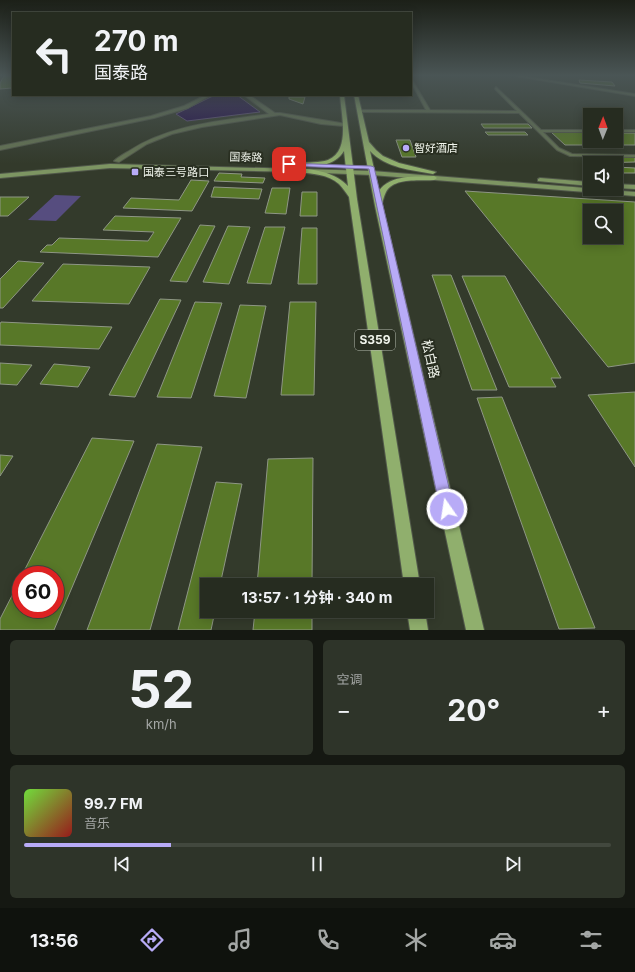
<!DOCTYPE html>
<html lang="zh">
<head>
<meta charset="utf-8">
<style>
  :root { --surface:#262c20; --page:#2e3429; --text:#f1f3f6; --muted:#a4a7a5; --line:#42483e; --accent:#b8abf7 }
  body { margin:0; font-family:Inter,"Noto Sans SC",sans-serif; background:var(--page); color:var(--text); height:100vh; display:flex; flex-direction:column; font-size:15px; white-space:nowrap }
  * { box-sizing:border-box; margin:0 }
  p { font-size:13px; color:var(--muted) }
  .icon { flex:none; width:22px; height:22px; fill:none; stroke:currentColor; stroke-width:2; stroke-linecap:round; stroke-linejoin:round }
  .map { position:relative; height:630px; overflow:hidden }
  .sheet { display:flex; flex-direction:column; gap:10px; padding:10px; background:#151812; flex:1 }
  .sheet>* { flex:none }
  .top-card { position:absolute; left:12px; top:12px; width:400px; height:84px; border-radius:0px; box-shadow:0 2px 10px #0003,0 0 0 1px var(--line); background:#262c20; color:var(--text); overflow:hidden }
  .needle { width:26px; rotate:1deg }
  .tools { position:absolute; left:583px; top:108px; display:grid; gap:8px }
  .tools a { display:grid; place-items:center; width:40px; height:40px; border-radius:0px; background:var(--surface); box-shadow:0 2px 10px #0003,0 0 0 1px var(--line); font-size:20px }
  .speed { position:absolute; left:12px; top:566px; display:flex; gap:8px; font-size:20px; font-weight:700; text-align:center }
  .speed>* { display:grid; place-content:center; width:52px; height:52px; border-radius:50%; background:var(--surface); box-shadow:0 2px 10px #0003,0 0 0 1px var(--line); line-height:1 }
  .speed .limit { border:6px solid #d22; background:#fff; color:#111 }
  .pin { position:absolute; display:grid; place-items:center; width:34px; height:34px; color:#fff; margin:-17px; border-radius:8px; box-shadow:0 2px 6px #0006 }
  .me { position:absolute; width:44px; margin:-22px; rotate:347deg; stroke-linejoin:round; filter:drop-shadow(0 0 3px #0008) }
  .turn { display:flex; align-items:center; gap:14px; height:84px; padding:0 16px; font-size:18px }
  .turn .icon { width:52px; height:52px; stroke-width:2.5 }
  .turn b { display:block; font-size:28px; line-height:34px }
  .big { font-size:30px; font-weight:700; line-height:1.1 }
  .sheet .card { flex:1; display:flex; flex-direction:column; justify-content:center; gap:6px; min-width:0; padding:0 14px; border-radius:6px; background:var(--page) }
  .sheet .dial { align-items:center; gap:0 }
  .dial b { font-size:52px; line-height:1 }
  .song { display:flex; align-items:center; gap:12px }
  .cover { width:48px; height:48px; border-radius:6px; background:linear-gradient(135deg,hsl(100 70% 55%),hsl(0 70% 35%)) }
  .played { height:4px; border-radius:2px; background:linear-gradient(90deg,var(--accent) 25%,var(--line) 25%) }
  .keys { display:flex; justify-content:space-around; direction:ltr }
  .heat { display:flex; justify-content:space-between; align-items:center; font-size:22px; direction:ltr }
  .sheet .tiles { flex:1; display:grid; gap:10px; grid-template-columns:1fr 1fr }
  .card:last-child { grid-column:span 2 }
  .trip { position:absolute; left:200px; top:578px; width:234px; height:40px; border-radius:0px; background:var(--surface); box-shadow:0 2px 10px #0003,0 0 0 1px var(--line); font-weight:700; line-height:40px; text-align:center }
  .tab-bar { display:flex; height:64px; justify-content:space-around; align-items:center; background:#0f120d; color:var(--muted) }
  .tab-bar .icon { width:28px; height:28px }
  .tab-bar .active { color:var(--accent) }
  .tab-bar b { font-size:18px; color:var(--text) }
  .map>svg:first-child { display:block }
</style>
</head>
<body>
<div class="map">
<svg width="635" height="630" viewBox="0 0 635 630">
  <rect width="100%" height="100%" fill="#333a2b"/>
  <path fill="#564d7f" d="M 55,195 L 81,196 L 56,221 L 28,220 Z"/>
  <path fill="#22094e" stroke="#60507d" d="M 218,95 L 237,95 L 260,112 L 187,121 L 176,114 L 213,96 Z"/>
  <path fill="#587828" stroke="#8e9685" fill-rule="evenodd" d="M 4,76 L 13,76 L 12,88 L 0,89 L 0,83 Z
    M 579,80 L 612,82 L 615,86 L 580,83 Z
    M 289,97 L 305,97 L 303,104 L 289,99 Z
    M 481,124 L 528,124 L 532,128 L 484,128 Z
    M 485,132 L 525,132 L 528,135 L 488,135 Z
    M 551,132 L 590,132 L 590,141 L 616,141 L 616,133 L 635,133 L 635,145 L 565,145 Z
    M 396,140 L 410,140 L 416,157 L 402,157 Z
    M 597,157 L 635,157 L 635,162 L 596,163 L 601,161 Z
    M 616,167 L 635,168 L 635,173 L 616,173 Z
    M 219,173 L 242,174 L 241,177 L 265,178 L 263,183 L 214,181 Z
    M 191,180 L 209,181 L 192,211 L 123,208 L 131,198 L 179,200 Z
    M 214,187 L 262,189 L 259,199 L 211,197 Z
    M 272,188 L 290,188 L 286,214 L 265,213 Z
    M 465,191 L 635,202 L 635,363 L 608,367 ZM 590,211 L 616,211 L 616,237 L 590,237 Z
    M 302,192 L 317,192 L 317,216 L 300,216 Z
    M 0,197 L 29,197 L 8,216 L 0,216 Z
    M 115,216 L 181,218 L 158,257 L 40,252 L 47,245 L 52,245 L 59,238 L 148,241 L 154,232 L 103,230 Z
    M 200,225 L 215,226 L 187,282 L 170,281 Z
    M 228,226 L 250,227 L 229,284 L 203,282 Z
    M 265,227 L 285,227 L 271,284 L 247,283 Z
    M 302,228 L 317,228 L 317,284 L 298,284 Z
    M 18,261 L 44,263 L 3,308 L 0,308 L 0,279 Z
    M 63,264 L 150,267 L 129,304 L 32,301 Z
    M 432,275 L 451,275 L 497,390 L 472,390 Z
    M 462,276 L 505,276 L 561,378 L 551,378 L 556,387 L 509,387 Z
    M 160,299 L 181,300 L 135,397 L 109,395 Z
    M 195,302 L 222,303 L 191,398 L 157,397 Z
    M 290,302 L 316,302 L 314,395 L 281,395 Z
    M 240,305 L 266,306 L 246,398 L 214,396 Z
    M 1,322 L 112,327 L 99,349 L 0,345 L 0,324 Z
    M 0,363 L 32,365 L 17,385 L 0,384 Z
    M 54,364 L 90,367 L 78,387 L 40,384 Z
    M 635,392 L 635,467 L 588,395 Z
    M 502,397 L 595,628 L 559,629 L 477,398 Z
    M 92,438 L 134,441 L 54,630 L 0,630 L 0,619 L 21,578 L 21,609 L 55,609 L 55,575 L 22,575 Z
    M 157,444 L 202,447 L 150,630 L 87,630 Z
    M 0,455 L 13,456 L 0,476 Z
    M 313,458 L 312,585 L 257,585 L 268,459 Z
    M 216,482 L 242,484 L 220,585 L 207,585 L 207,611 L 215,611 L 211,630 L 178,630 Z
    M 255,611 L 312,611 L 312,630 L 253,630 Z"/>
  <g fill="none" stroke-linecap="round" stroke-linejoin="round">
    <g stroke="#51584a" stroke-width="2">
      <path id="lane" d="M 516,76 L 520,76 L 635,94 L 635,96 Z
        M 411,78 L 430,110 L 517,111 L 495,89 L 496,87 L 541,130 L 590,130 L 590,132 L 543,132 L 559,148 L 572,154 L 635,155 L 635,157 L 570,156 L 557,150 L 519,113 L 359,112 L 357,111 L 359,110 L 426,110 L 411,82 Z
        M 616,130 L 635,130 L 635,132 L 616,132 Z"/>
    </g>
    <g stroke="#51584a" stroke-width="2">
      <path id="street" d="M 206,95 L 211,95 L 188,108 L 154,118 L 0,150 L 0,146 L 151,116 L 184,106 Z
        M 244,95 L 249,95 L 275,113 L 280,113 L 347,124 L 344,126 L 321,124 L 280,115 L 202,127 L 172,134 L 147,144 L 119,162 L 114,161 C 118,157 124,154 129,151 C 171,124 222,121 269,114 Z"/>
    </g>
    <g stroke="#51584a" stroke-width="2">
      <path id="secondary" d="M 110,164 L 372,171 L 635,192 L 635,196 L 372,175 L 298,172 L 110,168 L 0,178 L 0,174 Z
        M 540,178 L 590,182 L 590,186 L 538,181 L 538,179 Z
        M 616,184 L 635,185 L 635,189 L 616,188 Z"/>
    </g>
    <g stroke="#51584a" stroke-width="2">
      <path id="primary" d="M 340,95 L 344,95 L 357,199 L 420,585 L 404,585 L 349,197 C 346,193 343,188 339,184 C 328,174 312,174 298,172 L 295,170 L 298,168 C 317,170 334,172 348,186 L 344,151 C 334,167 317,166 300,167 L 297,165 L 300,163 C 309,162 319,163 328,160 C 351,151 341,114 340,95 Z
        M 354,95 L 358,95 L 369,142 L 376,150 L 383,156 L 399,163 L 436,172 L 433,174 C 411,170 386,168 370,151 L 379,191 C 390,174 416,177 434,176 L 437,178 L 434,180 C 420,181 394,177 386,192 C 384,196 383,200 382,204 L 484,630 L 466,630 L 375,206 Z
        M 407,611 L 425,611 L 428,630 L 410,630 Z"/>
    </g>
    <use href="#lane" fill="#657454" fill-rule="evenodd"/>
    <use href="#street" fill="#657454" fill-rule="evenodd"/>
    <use href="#secondary" fill="#7d9562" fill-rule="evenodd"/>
    <use href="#primary" fill="#90af6d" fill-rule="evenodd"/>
  </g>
  <linearGradient id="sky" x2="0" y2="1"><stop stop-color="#1c2018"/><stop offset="0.46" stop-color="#4a5555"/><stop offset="1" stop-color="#4a5555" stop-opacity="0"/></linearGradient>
  <rect width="635" height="164" fill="url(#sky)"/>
  <path fill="#b8abf7" stroke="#786fa1" d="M 287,163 L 371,166 L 374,167 L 454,509 L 452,514 L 447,516 L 442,514 L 440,509 L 369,169 L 289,166 L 287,165 Z"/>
  <g fill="#b8abf7" stroke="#292f21" stroke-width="1.5">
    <circle cx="406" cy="148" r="4"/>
    <rect x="131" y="168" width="8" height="8" rx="2"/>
  </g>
  <g text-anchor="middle" stroke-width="4" stroke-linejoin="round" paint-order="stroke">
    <g font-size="11" fill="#f0f4eb" stroke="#292f21" text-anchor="start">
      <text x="414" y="152">智好酒店</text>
      <text x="143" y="176">国泰三号路口</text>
    </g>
    <g font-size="11" fill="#f0f4eb" stroke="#292f21">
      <text transform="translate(246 157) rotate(2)" y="4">国泰路</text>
    </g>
    <rect fill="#292f21" stroke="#b4b9ae" stroke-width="1" x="355" y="330" width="40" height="20" rx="3"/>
    <g font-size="12" font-weight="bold" fill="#f0f4eb">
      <text x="375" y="344">S359</text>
    </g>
    <g font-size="13" fill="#f0f4eb" stroke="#292f21">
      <text transform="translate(431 359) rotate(77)" y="5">松白路</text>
    </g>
  </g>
</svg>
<div class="tools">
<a><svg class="needle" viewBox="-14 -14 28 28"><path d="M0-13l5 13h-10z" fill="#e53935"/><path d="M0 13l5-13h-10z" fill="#a4a7a5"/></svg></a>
<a><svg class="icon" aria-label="sound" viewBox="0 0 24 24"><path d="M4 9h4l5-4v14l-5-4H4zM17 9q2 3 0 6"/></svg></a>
<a><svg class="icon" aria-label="search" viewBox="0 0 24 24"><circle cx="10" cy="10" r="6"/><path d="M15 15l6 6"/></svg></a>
</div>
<div class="speed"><div class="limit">60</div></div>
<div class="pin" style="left:289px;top:164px;background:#d93025"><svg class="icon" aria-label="arrive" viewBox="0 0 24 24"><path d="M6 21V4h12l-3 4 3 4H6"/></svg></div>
<svg class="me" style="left:447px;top:509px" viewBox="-20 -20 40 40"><circle r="17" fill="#b8abf7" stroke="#fff" stroke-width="3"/><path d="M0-11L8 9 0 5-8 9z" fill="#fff"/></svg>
<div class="trip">13:57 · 1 分钟 · 340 m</div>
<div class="top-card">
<div class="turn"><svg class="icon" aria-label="left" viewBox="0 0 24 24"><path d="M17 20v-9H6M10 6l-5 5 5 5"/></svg><div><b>270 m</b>国泰路</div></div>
</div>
</div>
<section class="sheet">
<div class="tiles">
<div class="card dial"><b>52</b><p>km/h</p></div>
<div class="card"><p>空调</p>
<div class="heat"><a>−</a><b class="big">20°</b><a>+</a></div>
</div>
<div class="card">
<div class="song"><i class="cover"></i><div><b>99.7 FM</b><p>音乐</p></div></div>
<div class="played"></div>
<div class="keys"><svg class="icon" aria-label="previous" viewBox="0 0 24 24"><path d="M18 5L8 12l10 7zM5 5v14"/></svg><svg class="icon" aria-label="pause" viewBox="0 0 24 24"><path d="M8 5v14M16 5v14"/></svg><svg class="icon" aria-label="next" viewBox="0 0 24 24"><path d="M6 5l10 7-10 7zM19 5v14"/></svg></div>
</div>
</div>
</section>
<nav class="tab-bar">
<b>13:56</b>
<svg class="icon active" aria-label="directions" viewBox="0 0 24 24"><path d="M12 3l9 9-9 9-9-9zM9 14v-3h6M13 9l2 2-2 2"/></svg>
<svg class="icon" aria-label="music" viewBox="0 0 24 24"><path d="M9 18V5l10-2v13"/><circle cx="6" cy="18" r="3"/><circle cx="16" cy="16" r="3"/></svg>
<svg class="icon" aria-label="phone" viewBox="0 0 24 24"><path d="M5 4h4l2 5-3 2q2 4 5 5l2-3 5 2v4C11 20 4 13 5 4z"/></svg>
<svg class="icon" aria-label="climate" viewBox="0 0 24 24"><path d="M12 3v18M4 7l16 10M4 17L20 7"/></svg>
<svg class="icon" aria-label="car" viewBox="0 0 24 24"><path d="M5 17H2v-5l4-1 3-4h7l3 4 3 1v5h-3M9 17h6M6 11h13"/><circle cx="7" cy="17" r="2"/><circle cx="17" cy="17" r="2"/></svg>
<svg class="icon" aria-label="filters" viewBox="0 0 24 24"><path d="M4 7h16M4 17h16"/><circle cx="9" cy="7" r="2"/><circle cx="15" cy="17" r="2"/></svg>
</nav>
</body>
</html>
